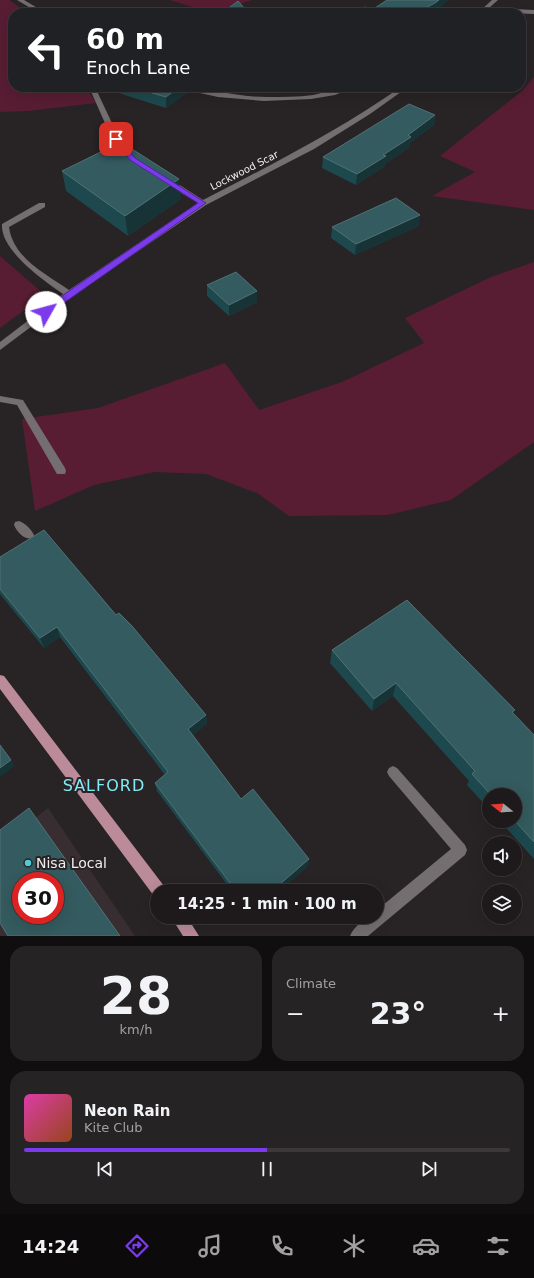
<!DOCTYPE html>
<html lang="en">
<head>
<meta charset="utf-8">
<style>
  :root { --surface:#1e1a1b; --page:#262324; --text:#f1f3f6; --muted:#a1a1a3; --line:#3c383a; --accent:#7c3aed }
  body { margin:0; font-family:"DejaVu Sans",sans-serif; background:var(--page); color:var(--text); height:100vh; display:flex; flex-direction:column; font-size:15px; white-space:nowrap }
  * { box-sizing:border-box; margin:0 }
  p { font-size:13px; color:var(--muted) }
  .icon { flex:none; width:22px; height:22px; fill:none; stroke:currentColor; stroke-width:2; stroke-linecap:round; stroke-linejoin:round }
  .map { position:relative; height:936px; overflow:hidden }
  .sheet { display:flex; flex-direction:column; gap:10px; padding:10px; background:#100e0f; flex:1 }
  .sheet>* { flex:none }
  .guide { position:absolute; left:8px; top:8px; width:518px; height:84px; border-radius:16px; box-shadow:0 4px 16px #0002,0 0 0 1px var(--line); background:#202124; color:#fff; overflow:hidden }
  .needle { width:26px; rotate:287deg }
  .buttons { position:absolute; left:482px; top:788px; display:grid; gap:8px }
  .buttons a { display:grid; place-items:center; width:40px; height:40px; border-radius:50%; background:var(--surface); box-shadow:0 4px 16px #0002,0 0 0 1px var(--line); font-size:20px }
  .speed { position:absolute; left:12px; top:872px; display:flex; gap:8px; font-size:20px; font-weight:700; text-align:center }
  .speed>* { display:grid; place-content:center; width:52px; height:52px; border-radius:50%; background:var(--surface); box-shadow:0 4px 16px #0002,0 0 0 1px var(--line); line-height:1 }
  .speed .limit { border:6px solid #d22; background:#fff; color:#111 }
  .pin { position:absolute; display:grid; place-items:center; width:34px; height:34px; color:#fff; margin:-17px; border-radius:8px; box-shadow:0 2px 6px #0006 }
  .me { position:absolute; width:44px; margin:-22px; rotate:52deg; stroke-linejoin:round; filter:drop-shadow(0 0 3px #0008) }
  .turn { display:flex; align-items:center; gap:14px; height:84px; padding:0 12px; font-size:18px }
  .turn .icon { width:52px; height:52px; stroke-width:2.5 }
  .turn b { display:block; font-size:28px; line-height:34px }
  .big { font-size:30px; font-weight:800; line-height:1.1 }
  .sheet .widget { flex:1; display:flex; flex-direction:column; justify-content:center; gap:6px; min-width:0; padding:0 14px; border-radius:16px; background:var(--page) }
  .sheet .dial { align-items:center; gap:0 }
  .dial b { font-size:52px; line-height:1 }
  .song { display:flex; align-items:center; gap:12px }
  .cover { width:48px; height:48px; border-radius:6px; background:linear-gradient(135deg,hsl(320 70% 55%),hsl(20 70% 35%)) }
  .played { height:4px; border-radius:2px; background:linear-gradient(90deg,var(--accent) 50%,var(--line) 50%) }
  .keys { display:flex; justify-content:space-around; direction:ltr }
  .heat { display:flex; justify-content:space-between; align-items:center; font-size:22px; direction:ltr }
  .sheet .tiles { flex:1; display:grid; gap:10px; grid-template-columns:1fr 1fr }
  .widget:last-child { grid-column:span 2 }
  .trip { position:absolute; left:150px; top:884px; width:234px; height:40px; border-radius:20px; background:var(--surface); box-shadow:0 4px 16px #0002,0 0 0 1px var(--line); font-weight:800; line-height:40px; text-align:center }
  .dock { display:flex; height:64px; justify-content:space-around; align-items:center; background:#0c0a0b; color:var(--muted) }
  .dock .icon { width:28px; height:28px }
  .dock .on { color:var(--accent) }
  .dock b { font-size:18px; color:var(--text) }
  .map>svg:first-child { display:block }
</style>
</head>
<body>
<div class="map">
<svg width="534" height="936" viewBox="0 0 534 936">
  <rect width="100%" height="100%" fill="#282324"/>
  <path fill="#382d30" fill-rule="evenodd" d="M 48,808 L 135,936 L 0,936 L 0,845 ZM 21,881 L 55,881 L 55,915 L 21,915 Z"/>
  <path fill="#581d33" d="M 0,0 L 9,0 L 28,13 L 13,13 L 13,87 L 86,87 L 96,103 L 28,111 L 0,112 Z
    M 170,0 L 252,0 L 212,13 Z
    M 534,77 L 534,210 L 432,196 L 475,172 L 440,156 L 522,91 Z
    M 0,256 L 45,295 L 0,328 Z
    M 534,262 L 534,442 L 451,500 L 388,515 L 289,516 L 257,493 L 206,474 L 155,472 L 94,485 L 35,511 L 22,419 L 98,408 L 225,363 L 259,410 L 342,382 L 424,343 L 405,318 L 491,277 Z"/>
  <g fill="none" stroke-linecap="round" stroke-linejoin="round">
    <path fill="#746e70" fill-rule="evenodd" d="M 17,0 L 24,0 L 46,13 L 39,13 Z
      M 492,0 L 498,0 L 489,8 L 534,10 L 534,14 L 486,12 L 480,13 L 480,11 Z
      M 89,87 L 95,87 L 119,138 L 131,151 L 131,155 L 125,155 L 112,139 Z
      M 173,87 C 204,87 235,97 267,97 C 282,97 298,97 313,95 C 327,92 341,87 355,87 L 335,95 L 311,99 L 264,101 L 218,97 Z
      M 401,87 L 408,87 L 370,114 L 314,149 L 206,205 L 72,296 L 0,350 L 0,342 L 63,294 C 46,282 0,251 2,224 L 39,203 L 45,203 L 45,207 L 9,227 C 13,258 46,274 69,290 L 198,203 L 166,184 L 166,180 L 172,180 L 203,200 C 271,165 338,131 401,87 Z
      M 0,396 L 23,400 L 65,468 L 66,471 L 65,474 L 57,474 L 17,405 L 0,402 Z
      M 19,521 C 25,523 31,529 34,535 L 33,538 C 25,541 17,532 14,525 L 15,522 Z
      M 393,766 L 397,768 L 465,845 L 467,850 L 465,855 L 368,936 L 350,936 C 354,926 366,917 377,917 L 377,910 L 451,849 L 389,776 L 387,772 L 389,768 Z"/>
    <path fill="#bb8b99" fill-rule="evenodd" d="M 0,675 L 4,676 L 164,886 L 166,891 L 157,891 L 157,897 L 154,896 L 0,689 Z
      M 171,917 L 187,917 L 199,936 L 183,936 Z"/>
  </g>
  <path fill="#1d494e" d="M 115,87 L 187,87 L 188,92 L 166,108 L 115,92 Z
    M 435,115 L 434,125 L 410,143 L 410,147 L 385,164 L 384,167 L 356,185 L 322,168 L 323,157 Z
    M 62,171 L 181,199 L 128,236 L 66,191 Z
    M 419,226 L 355,255 L 331,238 L 332,227 Z
    M 207,285 L 257,302 L 229,316 L 207,296 Z
    M 0,557 L 116,615 L 206,715 L 207,724 L 193,735 L 241,799 L 309,859 L 308,866 L 280,891 L 232,891 L 157,791 L 155,783 L 165,775 L 60,637 L 44,648 L 0,594 Z
    M 332,650 L 513,713 L 534,735 L 534,859 L 500,821 L 515,821 L 515,795 L 489,795 L 489,809 L 467,785 L 469,781 L 393,696 L 372,711 L 330,663 Z"/>
  <path fill="#183336" d="M 439,0 L 449,0 L 434,13 L 416,13 Z
    M 179,87 L 187,87 L 188,92 L 166,108 L 166,97 Z
    M 435,115 L 434,125 L 410,143 L 410,147 L 385,164 L 384,167 L 356,185 L 357,174 L 383,155 Z
    M 179,179 L 181,199 L 128,236 L 125,216 Z
    M 420,215 L 419,226 L 355,255 L 356,244 Z
    M 257,291 L 257,302 L 229,316 L 229,305 Z
    M 57,627 L 60,637 L 44,648 L 40,638 Z
    M 396,683 L 393,696 L 372,711 L 374,699 Z
    M 206,715 L 207,724 L 189,738 L 188,729 Z
    M 11,760 L 15,766 L 0,777 L 0,768 Z
    M 309,859 L 308,866 L 280,891 L 272,891 Z"/>
  <path fill="#345b5f" stroke="#517275" fill-rule="evenodd" d="M 387,0 L 439,0 L 435,3 L 416,13 L 353,13 L 365,7 L 372,10 Z
    M 238,1 L 246,10 L 243,13 L 222,13 Z
    M 132,87 L 179,87 L 166,97 Z
    M 409,104 L 435,115 L 408,135 L 411,137 L 383,155 L 386,156 L 357,174 L 323,157 Z
    M 121,142 L 179,179 L 125,216 L 62,171 Z
    M 396,198 L 420,215 L 356,244 L 332,227 Z
    M 236,272 L 257,291 L 229,305 L 207,285 Z
    M 44,530 L 116,615 L 119,613 L 132,626 L 206,715 L 188,729 L 241,799 L 253,789 L 309,859 L 272,891 L 236,891 L 155,783 L 168,772 L 57,627 L 40,638 L 0,589 L 0,557 Z
    M 407,600 L 515,710 L 512,712 L 534,735 L 534,842 L 515,821 L 515,795 L 491,795 L 472,774 L 475,771 L 396,683 L 374,699 L 332,650 Z
    M 0,745 L 11,760 L 0,768 Z
    M 29,808 L 120,936 L 8,936 L 0,923 L 0,830 ZM 21,881 L 55,881 L 55,915 L 21,915 Z"/>
  <path fill="#7c3aed" stroke="#51269a" d="M 116,137 L 135,158 L 206,203 L 48,314 L 43,314 L 43,310 L 66,293 L 198,203 L 130,160 L 113,139 Z"/>
  <circle fill="#52cbd8" stroke="#282324" stroke-width="1.5" cx="28" cy="863" r="4"/>
  <g text-anchor="middle" stroke-width="4" stroke-linejoin="round" paint-order="stroke">
    <g font-size="10" fill="#f0eded" stroke="#282324">
      <text transform="translate(244 170) rotate(-27)" y="4">Lockwood Scar</text>
    </g>
    <g font-size="14" fill="#f0eded" stroke="#282324" text-anchor="start">
      <text x="36" y="868">Nisa Local</text>
    </g>
    <g font-size="16" letter-spacing="1" fill="#80ebf7" stroke="#282324">
      <text x="104" y="791">SALFORD</text>
    </g>
  </g>
</svg>
<div class="buttons">
<a><svg class="needle" viewBox="-14 -14 28 28"><path d="M0-13l5 13h-10z" fill="#e53935"/><path d="M0 13l5-13h-10z" fill="#a1a1a3"/></svg></a>
<a><svg class="icon" aria-label="sound" viewBox="0 0 24 24"><path d="M4 9h4l5-4v14l-5-4H4zM17 9q2 3 0 6"/></svg></a>
<a><svg class="icon" aria-label="layers" viewBox="0 0 24 24"><path d="M12 4l9 5-9 5-9-5zM3 14l9 5 9-5"/></svg></a>
</div>
<div class="speed"><div class="limit">30</div></div>
<div class="pin" style="left:116px;top:139px;background:#d93025"><svg class="icon" aria-label="arrive" viewBox="0 0 24 24"><path d="M6 21V4h12l-3 4 3 4H6"/></svg></div>
<svg class="me" style="left:46px;top:312px" viewBox="-20 -20 40 40"><circle r="19" fill="#fff"/><path d="M0-13L10 11 0 6-10 11z" fill="#7c3aed"/></svg>
<div class="trip">14:25 · 1 min · 100 m</div>
<div class="guide">
<div class="turn"><svg class="icon" aria-label="left" viewBox="0 0 24 24"><path d="M17 20v-9H6M10 6l-5 5 5 5"/></svg><div><b>60 m</b>Enoch Lane</div></div>
</div>
</div>
<section class="sheet">
<div class="tiles">
<div class="widget dial"><b>28</b><p>km/h</p></div>
<div class="widget"><p>Climate</p>
<div class="heat"><a>−</a><b class="big">23°</b><a>+</a></div>
</div>
<div class="widget">
<div class="song"><i class="cover"></i><div><b>Neon Rain</b><p>Kite Club</p></div></div>
<div class="played"></div>
<div class="keys"><svg class="icon" aria-label="previous" viewBox="0 0 24 24"><path d="M18 5L8 12l10 7zM5 5v14"/></svg><svg class="icon" aria-label="pause" viewBox="0 0 24 24"><path d="M8 5v14M16 5v14"/></svg><svg class="icon" aria-label="next" viewBox="0 0 24 24"><path d="M6 5l10 7-10 7zM19 5v14"/></svg></div>
</div>
</div>
</section>
<nav class="dock">
<b>14:24</b>
<svg class="icon on" aria-label="directions" viewBox="0 0 24 24"><path d="M12 3l9 9-9 9-9-9zM9 14v-3h6M13 9l2 2-2 2"/></svg>
<svg class="icon" aria-label="music" viewBox="0 0 24 24"><path d="M9 18V5l10-2v13"/><circle cx="6" cy="18" r="3"/><circle cx="16" cy="16" r="3"/></svg>
<svg class="icon" aria-label="phone" viewBox="0 0 24 24"><path d="M5 4h4l2 5-3 2q2 4 5 5l2-3 5 2v4C11 20 4 13 5 4z"/></svg>
<svg class="icon" aria-label="climate" viewBox="0 0 24 24"><path d="M12 3v18M4 7l16 10M4 17L20 7"/></svg>
<svg class="icon" aria-label="car" viewBox="0 0 24 24"><path d="M5 17H2v-5l4-1 3-4h7l3 4 3 1v5h-3M9 17h6M6 11h13"/><circle cx="7" cy="17" r="2"/><circle cx="17" cy="17" r="2"/></svg>
<svg class="icon" aria-label="filters" viewBox="0 0 24 24"><path d="M4 7h16M4 17h16"/><circle cx="9" cy="7" r="2"/><circle cx="15" cy="17" r="2"/></svg>
</nav>
</body>
</html>
